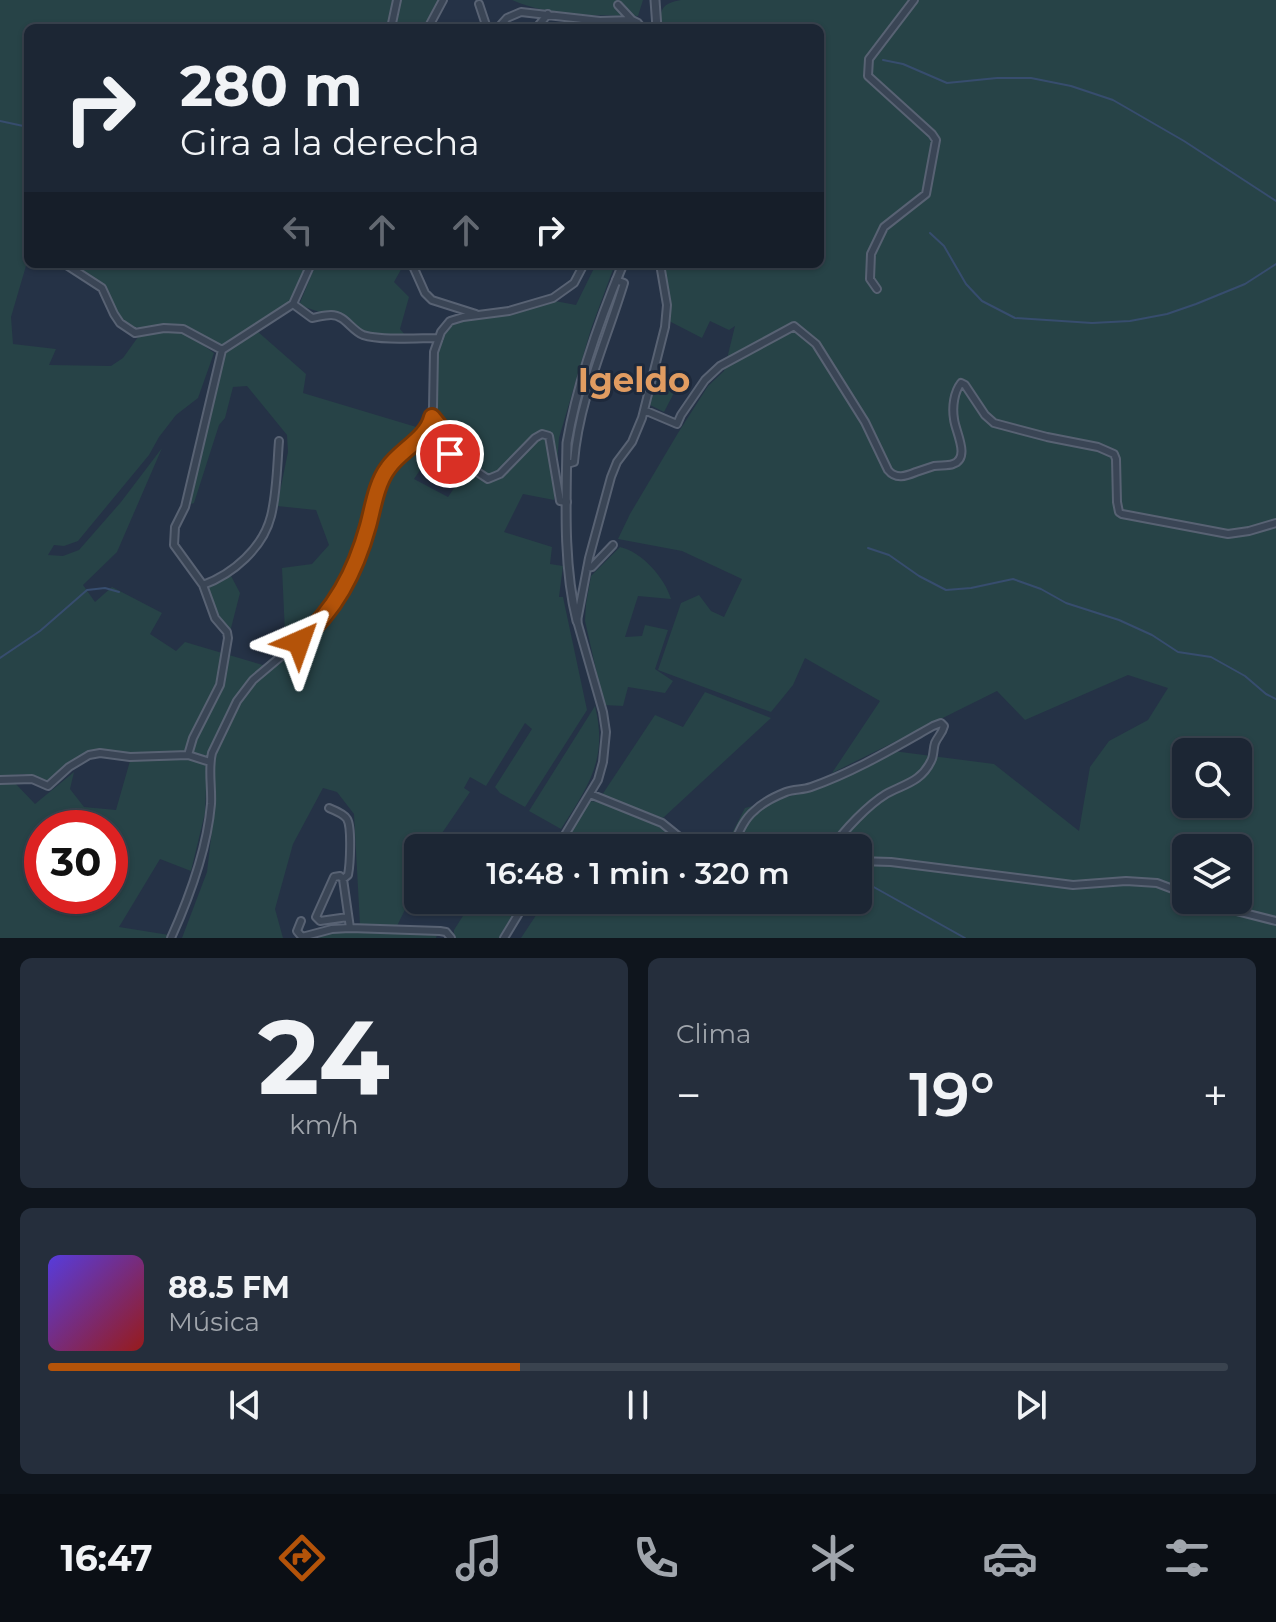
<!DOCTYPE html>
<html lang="es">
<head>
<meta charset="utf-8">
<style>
  :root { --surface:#1c2634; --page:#252e3c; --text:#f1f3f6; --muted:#a0a5ac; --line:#3a434f; --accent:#b45309 }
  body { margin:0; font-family:Montserrat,sans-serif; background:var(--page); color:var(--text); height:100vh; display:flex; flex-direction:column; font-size:30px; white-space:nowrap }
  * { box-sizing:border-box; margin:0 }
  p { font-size:26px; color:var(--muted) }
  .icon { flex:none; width:44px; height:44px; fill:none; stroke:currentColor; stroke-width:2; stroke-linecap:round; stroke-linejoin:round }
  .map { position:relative; height:938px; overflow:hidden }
  .drawer { display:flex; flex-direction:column; gap:20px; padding:20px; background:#0f151d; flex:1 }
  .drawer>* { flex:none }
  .banner { position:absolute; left:24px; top:24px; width:800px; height:244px; border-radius:12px; box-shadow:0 2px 6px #0004,0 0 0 2px var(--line); background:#1c2634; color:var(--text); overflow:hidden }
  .controls { position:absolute; left:1172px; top:738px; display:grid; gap:16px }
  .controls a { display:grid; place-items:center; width:80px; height:80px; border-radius:12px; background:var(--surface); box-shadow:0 2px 6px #0004,0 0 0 2px var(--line); font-size:40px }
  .speed { position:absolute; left:24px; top:810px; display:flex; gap:16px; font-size:40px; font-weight:700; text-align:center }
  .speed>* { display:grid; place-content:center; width:104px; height:104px; border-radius:50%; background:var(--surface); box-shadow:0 2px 6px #0004,0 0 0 2px var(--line); line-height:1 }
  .speed .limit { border:12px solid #d22; background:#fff; color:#111 }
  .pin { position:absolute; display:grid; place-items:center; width:68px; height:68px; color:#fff; margin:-34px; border:4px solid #fff; border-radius:50%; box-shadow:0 2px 8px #0007 }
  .me { position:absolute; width:88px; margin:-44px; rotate:43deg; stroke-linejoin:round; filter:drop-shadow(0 0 6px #0008) }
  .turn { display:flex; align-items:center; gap:28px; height:168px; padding:0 24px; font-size:36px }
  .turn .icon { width:104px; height:104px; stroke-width:2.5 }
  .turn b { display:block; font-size:56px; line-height:68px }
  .lanes { display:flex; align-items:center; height:76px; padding:0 24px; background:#0003; justify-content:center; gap:40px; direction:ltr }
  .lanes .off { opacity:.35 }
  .big { font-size:60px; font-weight:600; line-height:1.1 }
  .drawer .tile { flex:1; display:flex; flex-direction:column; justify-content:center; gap:12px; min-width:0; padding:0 28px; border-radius:12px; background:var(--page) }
  .drawer .dial { align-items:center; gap:0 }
  .dial b { font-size:104px; line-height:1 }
  .song { display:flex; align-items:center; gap:24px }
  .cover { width:96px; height:96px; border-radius:12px; background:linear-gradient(135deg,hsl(250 70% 55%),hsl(0 70% 35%)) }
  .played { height:8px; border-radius:4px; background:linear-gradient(90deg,var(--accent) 40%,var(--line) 40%) }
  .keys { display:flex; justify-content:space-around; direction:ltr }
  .heat { display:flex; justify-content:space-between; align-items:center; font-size:44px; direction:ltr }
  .drawer .tiles { flex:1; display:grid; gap:20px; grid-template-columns:1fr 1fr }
  .tile:last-child { grid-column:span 2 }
  .trip { position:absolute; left:404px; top:834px; width:468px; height:80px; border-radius:12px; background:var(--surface); box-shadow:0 2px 6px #0004,0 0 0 2px var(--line); font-weight:600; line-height:80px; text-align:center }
  .tab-bar { display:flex; height:128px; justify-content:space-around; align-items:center; background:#0b0f15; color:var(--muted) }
  .tab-bar .icon { width:56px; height:56px }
  .tab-bar .current { color:var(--accent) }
  .tab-bar b { font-size:36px; color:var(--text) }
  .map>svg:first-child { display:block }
</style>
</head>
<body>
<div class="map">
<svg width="1276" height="938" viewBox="0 0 1276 938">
  <rect width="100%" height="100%" fill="#253246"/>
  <path fill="#274347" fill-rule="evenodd" d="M 0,0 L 439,0 L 425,28 L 28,28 L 28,259 L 11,317 L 13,344 L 56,349 L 49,365 L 111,366 L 123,358 L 138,337 L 165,332 L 185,332 L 214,353 L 198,398 L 176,415 L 159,437 L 149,455 L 78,541 L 64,546 L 54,545 L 48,555 L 63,556 L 79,550 L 121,502 L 162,448 L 117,552 L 83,585 L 95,602 L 112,587 L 162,613 L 150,634 L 176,651 L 185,642 L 273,668 L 286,655 L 282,568 L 312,564 L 329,545 L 316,510 L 277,506 L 288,452 L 287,435 L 247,386 L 233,387 L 225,418 L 219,425 L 194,503 L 188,505 L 225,352 L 257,331 L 306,374 L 303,393 L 423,429 L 436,397 L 436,352 L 443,334 L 452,325 L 465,320 L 513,314 L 555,301 L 576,305 L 596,264 L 615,264 L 591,329 L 559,438 L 554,500 L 523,494 L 504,532 L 552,547 L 550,564 L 563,566 L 559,597 L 563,597 L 587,710 L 525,807 L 500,793 L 495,787 L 532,729 L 525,723 L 486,786 L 470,777 L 464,788 L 470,792 L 440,836 L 435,848 L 418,848 L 418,883 L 397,926 L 360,925 L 354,814 L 337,792 L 323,788 L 293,844 L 275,909 L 283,938 L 182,938 L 207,872 L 215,803 L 214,758 L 185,751 L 130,753 L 95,749 L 66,766 L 48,782 L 24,774 L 0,776 ZM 447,453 L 467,469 L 448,497 L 414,479 L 430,455 L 440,461 Z
    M 512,0 L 643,0 L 638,16 C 596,15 551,17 512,0 Z
    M 681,0 L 1276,0 L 1276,938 L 521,938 L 546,900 L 858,900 L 858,848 L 730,848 L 729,839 L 745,808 L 809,791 L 893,751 L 994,764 L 1079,831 L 1090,767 L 1109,741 L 1148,720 L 1168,688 L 1128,675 L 1025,720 L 997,691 L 832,773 L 880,701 L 805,658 L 793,685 L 771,712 L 658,670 L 681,603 L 699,595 L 711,611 L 724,617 L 742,579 L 682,551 L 618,539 L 630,514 L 678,433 L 708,386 L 724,371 L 735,326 L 729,330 L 710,321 L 702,338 L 669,321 L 671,301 L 662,264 L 820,264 L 820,28 L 662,28 C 658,9 663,3 681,0 ZM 1186,752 L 1238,752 L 1238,804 L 1186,804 ZM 1186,848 L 1238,848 L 1238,900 L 1186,900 Z
    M 545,23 L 633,23 L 637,28 L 545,28 Z
    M 72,264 L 308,264 L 291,302 L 223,345 C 208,342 198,329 184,325 C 163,320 143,336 124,322 C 114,314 113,301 106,290 C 99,278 84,271 72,264 Z
    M 316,264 L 399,264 L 403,266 L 394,282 L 409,297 L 400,329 L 406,336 C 371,334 365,338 338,312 L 325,314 L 299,305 Z
    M 658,378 L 677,387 L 664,412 L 650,405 Z
    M 620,547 C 642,552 665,578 671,599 L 638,596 L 625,637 L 642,636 L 645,625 L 668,630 L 655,669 L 673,681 L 665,693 L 628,687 L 623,706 L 604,705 L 585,621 L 586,604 L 591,576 Z
    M 230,574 L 240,593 L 230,632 L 216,615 L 207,587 Z
    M 705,692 L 771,718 L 663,818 L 602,795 L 655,715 L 683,727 Z
    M 595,706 C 608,759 589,785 561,829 L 529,811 Z
    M 187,759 L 207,765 L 205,813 L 191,871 L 160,859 L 119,927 L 169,935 L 167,938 L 0,938 L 0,783 L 14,782 L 35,804 L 74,772 L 70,789 L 84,807 L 116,810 L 130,761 ZM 42,828 L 110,828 L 110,896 L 42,896 Z
    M 590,801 C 629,806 658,824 688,848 L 602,848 L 570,833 Z
    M 473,900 L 521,900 L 499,938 L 454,938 L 454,930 Z
    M 334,931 L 437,935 L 436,938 L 318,938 Z"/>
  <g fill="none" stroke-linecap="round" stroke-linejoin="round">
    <path stroke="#374d6e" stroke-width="2" d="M 883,60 L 903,64 L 947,83 L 997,78 L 1031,78 L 1071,86 L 1113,100 L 1184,141 L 1276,201
      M 0,121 L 28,127
      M 930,233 L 944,246 L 966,284 L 982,301 L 1015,318 L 1092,323 L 1130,321 L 1167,314 L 1196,304 L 1245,284 L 1276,264
      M 868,548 L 889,555 L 919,576 L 946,590 L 971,588 L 1013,579 L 1041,589 L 1066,603 L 1119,620 L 1152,635 L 1178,652 L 1211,657 L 1245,676 L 1266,694 L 1276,699
      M 0,658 L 40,631 L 87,590 L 105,588 L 119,592
      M 863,881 L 965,938"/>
    <g stroke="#586273" stroke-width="10">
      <path id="minor" d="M 479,4 L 487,28
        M 618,5 L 632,20
        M 538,26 L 548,14
        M 391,28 L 397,0
        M 428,28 L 443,0
        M 498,28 L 507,18 L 521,12 L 600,21 L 632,20 L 638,23 L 642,28
        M 65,264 L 102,288 L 114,314 L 120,323 L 135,333 L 164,328 L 183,329 L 222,350
        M 412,264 L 425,293 L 432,300 L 476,314
        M 877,289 L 870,279 L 871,254 L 884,227 L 926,194 L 936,140 L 932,134 L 868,76 L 869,59 L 914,0
        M 293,304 L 312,318 C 318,317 325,315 331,315 C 345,315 351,330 363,335 C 381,341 419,338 439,338
        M 644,410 L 677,424 L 681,415 L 705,380 L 720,366 L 794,326 L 816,344 L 865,422 L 888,470 C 896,480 906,476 916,472 C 922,470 928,468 934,466 C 940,465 948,466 953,464 C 971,458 955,431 954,419 C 952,407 954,392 961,383 L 965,385 L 985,415 L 994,423 L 1047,437 L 1098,447 L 1114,454 L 1116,459 L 1117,502 L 1119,512 L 1122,514 L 1228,534 L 1249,531 L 1276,523
        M 432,417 L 440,427 L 450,454 L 488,479 L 500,474 L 535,438 L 542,434 L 549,436 L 560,501 L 567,502
        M 567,464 L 574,462 C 579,400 606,342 624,283 L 616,280
        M 440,470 L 450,454
        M 587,568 L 592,567 L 613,545
        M 203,585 C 233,574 263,548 271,516 C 277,492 277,465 279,441
        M 188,755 L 193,738 L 220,685 L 228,638 L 227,632 L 215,618 L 203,585 L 174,545 L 175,527 L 185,507 L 222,350 L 293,304 L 311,264
        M 0,780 L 32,779 L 48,786 L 69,767 L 89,755 L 100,753 L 130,757 L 188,755 L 210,762
        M 590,794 L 662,823 L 693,848
        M 329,808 C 334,810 344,814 347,819 C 352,827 350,865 348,875 L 343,879 L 350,928
        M 557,848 L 598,780 L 603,762 L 606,732 L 603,712 L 577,621 L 589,558 L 611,477 L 617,462 L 632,442 L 642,418 L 665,327 L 667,305 L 660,264
        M 732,848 C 738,835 743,820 754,811 C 762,803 776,796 786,792 C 794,789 803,790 811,787 C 854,772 894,748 933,726 L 941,723 L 944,726 C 942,734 938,736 935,743 C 933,749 934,756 931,761 C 921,782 904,784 886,794 C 868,805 844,830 832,848
        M 858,861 L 891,862 L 1073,885 L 1126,881 L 1157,883 L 1186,894
        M 343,879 L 340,876 L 334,877 L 316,917 L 320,921 L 348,917
        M 832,900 L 844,908 L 849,903 L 848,900
        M 1199,900 L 1205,903 L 1276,921
        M 301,921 L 297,931 L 302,937 L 332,929 L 350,928 L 440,931 L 446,932 L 451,938
        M 171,938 C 190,896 207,850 211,804 C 212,787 208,769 212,753 L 237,701 L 253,680 L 304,637 L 338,599 L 360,555 L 380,484 L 386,470 L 396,457 L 429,427 L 433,407 L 434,352 L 441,332 L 450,321 L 463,317 L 509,311 L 553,298 L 574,283 L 584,264
        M 504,938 L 527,900"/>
    </g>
    <g stroke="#586273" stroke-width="11">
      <path id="tertiary" d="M 655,0 L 657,28
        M 577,621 C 563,565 566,501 567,443 C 577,385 600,319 623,264"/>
    </g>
    <use href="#minor" stroke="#3a4555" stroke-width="6"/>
    <use href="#tertiary" stroke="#3a4555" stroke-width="7"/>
  </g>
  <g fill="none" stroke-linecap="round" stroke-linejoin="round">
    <g stroke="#753606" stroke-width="20">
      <path id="route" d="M 299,642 C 335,610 355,573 368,526 C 373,508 376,484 388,468 C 400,450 427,439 432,417 L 440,427 L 450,454"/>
    </g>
    <use href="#route" stroke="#b45309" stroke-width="14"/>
  </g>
  <g text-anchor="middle" stroke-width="6" stroke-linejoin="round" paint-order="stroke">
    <g font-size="34" font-weight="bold" fill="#e19c61" stroke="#1e293b">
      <text x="634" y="392">Igeldo</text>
    </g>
  </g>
</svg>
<div class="controls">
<a><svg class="icon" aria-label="search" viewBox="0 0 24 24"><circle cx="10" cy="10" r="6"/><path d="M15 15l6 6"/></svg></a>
<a><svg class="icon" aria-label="layers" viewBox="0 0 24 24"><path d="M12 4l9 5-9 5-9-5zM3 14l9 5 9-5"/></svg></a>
</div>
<div class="speed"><div class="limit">30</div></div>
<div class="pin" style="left:450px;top:454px;background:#d93025"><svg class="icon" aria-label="arrive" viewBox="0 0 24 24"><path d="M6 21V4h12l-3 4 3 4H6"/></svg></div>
<svg class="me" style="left:299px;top:642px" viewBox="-20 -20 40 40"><path d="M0-17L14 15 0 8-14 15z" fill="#b45309" stroke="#fff" stroke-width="4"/></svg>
<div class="trip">16:48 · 1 min · 320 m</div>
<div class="banner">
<div class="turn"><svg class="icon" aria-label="right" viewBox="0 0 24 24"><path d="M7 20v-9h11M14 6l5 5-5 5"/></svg><div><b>280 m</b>Gira a la derecha</div></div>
<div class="lanes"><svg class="icon off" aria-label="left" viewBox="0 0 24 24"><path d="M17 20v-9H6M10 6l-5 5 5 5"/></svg><svg class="icon off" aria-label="ahead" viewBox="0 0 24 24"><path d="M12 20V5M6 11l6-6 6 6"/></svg><svg class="icon off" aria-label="ahead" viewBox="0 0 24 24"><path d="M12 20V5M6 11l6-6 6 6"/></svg><svg class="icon" aria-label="right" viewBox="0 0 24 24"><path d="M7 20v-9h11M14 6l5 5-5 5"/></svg></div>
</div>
</div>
<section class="drawer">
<div class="tiles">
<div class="tile dial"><b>24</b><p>km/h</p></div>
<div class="tile"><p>Clima</p>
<div class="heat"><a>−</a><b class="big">19°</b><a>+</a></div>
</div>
<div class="tile">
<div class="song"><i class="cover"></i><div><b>88.5 FM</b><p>Música</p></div></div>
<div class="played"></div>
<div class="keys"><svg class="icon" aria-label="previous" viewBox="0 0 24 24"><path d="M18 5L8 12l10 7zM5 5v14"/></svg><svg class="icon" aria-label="pause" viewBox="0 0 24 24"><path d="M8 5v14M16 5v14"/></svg><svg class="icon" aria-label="next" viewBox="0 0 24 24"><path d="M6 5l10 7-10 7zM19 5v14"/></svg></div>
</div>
</div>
</section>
<nav class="tab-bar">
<b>16:47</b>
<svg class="icon current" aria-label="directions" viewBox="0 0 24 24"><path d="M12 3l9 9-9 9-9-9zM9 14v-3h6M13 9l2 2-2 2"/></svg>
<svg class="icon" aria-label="music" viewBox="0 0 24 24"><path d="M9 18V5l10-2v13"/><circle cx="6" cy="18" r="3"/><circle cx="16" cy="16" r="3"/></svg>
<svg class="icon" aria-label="phone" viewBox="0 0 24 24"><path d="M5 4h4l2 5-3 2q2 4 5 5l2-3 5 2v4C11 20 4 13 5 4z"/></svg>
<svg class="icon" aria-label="climate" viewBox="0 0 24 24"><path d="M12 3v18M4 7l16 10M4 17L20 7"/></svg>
<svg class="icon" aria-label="car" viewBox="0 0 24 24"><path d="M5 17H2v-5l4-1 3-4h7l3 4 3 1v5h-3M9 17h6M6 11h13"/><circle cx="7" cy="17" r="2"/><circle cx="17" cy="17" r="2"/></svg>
<svg class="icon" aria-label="filters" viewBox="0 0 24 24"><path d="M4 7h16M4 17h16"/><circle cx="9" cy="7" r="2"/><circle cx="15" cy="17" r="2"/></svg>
</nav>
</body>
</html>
